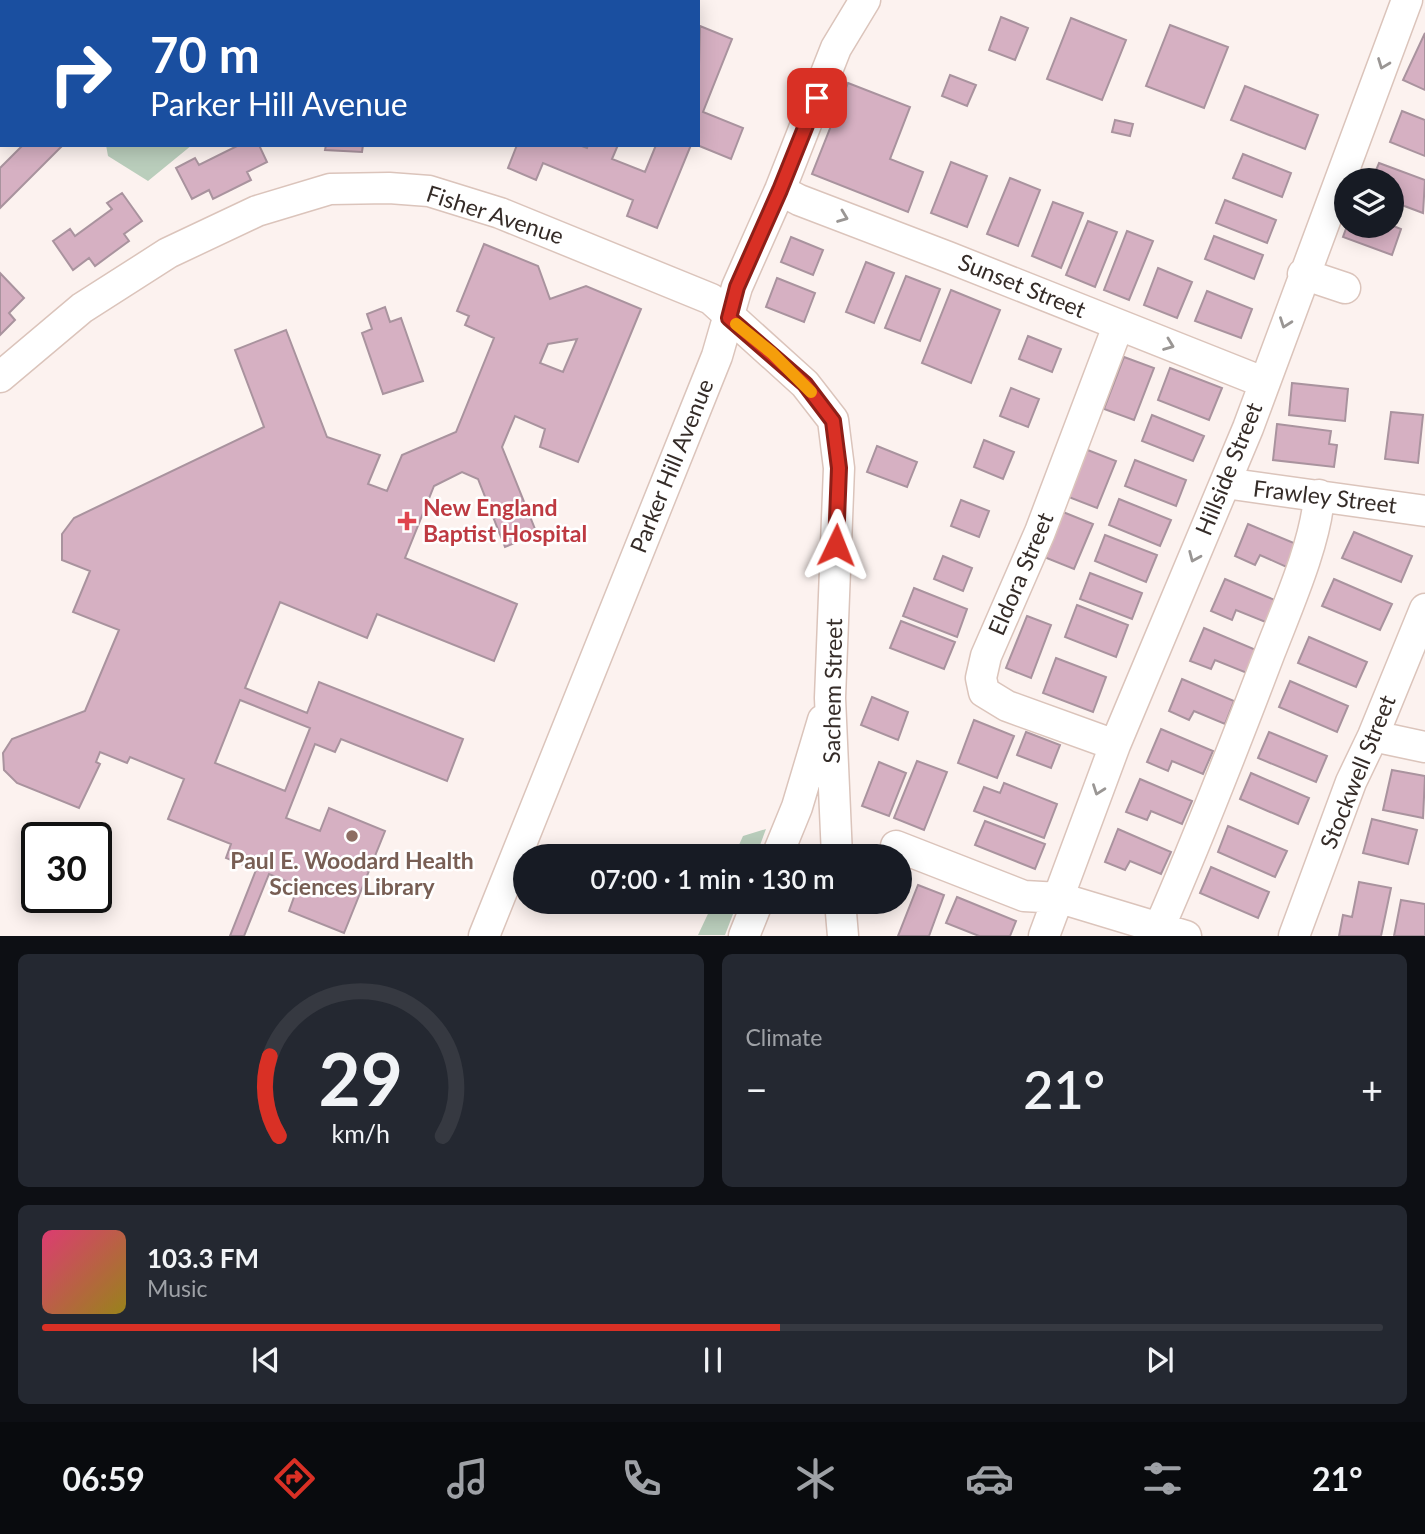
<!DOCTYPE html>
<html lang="en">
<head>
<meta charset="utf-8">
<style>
  :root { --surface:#171b24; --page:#242831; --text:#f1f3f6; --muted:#9ea1a6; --line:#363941; --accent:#d93025 }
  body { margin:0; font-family:Lato,sans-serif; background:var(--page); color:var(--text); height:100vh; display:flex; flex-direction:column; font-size:26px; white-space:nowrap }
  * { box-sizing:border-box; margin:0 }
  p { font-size:23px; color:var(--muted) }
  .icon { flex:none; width:38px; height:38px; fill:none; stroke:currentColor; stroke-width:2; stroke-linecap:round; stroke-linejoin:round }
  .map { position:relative; height:936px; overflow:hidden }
  .panel { display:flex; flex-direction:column; gap:18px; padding:18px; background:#0d0f14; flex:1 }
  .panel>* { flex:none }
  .banner { position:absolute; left:0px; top:0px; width:700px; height:147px; box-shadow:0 4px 18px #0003; background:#1a4fa0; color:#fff; overflow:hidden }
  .buttons { position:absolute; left:1334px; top:168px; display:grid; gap:14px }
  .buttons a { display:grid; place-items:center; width:70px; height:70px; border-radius:50%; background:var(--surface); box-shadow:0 4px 18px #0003; font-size:35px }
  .speed { position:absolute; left:21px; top:822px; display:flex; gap:14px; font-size:35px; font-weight:700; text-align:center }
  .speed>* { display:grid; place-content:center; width:91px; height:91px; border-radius:50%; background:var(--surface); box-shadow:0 4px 18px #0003; line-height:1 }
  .speed .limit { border:4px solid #111; border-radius:10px; background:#fff; color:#111 }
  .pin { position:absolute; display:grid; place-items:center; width:60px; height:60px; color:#fff; margin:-30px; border-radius:14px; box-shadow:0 4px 10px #0006 }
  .me { position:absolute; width:77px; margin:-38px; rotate:2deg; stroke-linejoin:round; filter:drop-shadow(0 0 5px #0008) }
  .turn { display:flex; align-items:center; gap:24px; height:147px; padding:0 35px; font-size:32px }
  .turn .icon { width:91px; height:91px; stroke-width:2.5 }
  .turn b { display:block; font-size:49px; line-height:60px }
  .big { font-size:52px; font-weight:600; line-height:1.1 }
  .panel .card { flex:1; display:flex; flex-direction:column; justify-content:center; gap:10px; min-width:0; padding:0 24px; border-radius:10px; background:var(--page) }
  .panel .dial { align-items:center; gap:0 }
  .dial svg { height:182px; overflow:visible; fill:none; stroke:var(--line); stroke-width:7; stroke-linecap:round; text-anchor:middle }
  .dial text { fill:var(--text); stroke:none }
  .song { display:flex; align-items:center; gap:21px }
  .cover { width:84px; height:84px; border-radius:10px; background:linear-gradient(135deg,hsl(340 70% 55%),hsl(50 70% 35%)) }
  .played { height:7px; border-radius:4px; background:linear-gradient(90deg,var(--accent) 55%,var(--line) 55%) }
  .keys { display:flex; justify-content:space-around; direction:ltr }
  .heat { display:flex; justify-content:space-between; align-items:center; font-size:38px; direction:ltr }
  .panel .tiles { flex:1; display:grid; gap:18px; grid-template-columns:1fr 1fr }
  .card:last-child { grid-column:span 2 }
  .trip { position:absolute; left:513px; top:844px; width:399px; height:70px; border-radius:35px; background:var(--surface); box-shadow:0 4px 18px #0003; font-weight:600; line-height:70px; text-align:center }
  .tabs { display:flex; height:112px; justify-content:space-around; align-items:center; background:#090b0e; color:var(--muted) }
  .tabs .icon { width:49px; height:49px }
  .tabs .selected { color:var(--accent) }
  .tabs b { font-size:32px; color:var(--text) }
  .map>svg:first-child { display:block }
</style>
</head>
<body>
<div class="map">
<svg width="1425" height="936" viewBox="0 0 1425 936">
  <rect width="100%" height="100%" fill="#fcf2ef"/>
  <path fill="#bacebc" d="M 162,0 L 526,0 L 162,2 Z
    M 106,145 L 192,145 L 148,181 L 108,156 Z
    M 766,829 L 756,856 L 734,856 L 743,836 Z
    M 714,901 L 738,901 L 725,935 L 698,935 Z"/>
  <path fill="#d6b0c2" stroke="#a9939e" stroke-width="2" fill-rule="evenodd" d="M 1001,17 L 1028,28 L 1015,60 L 989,50 Z
    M 1071,18 L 1126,40 L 1102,100 L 1047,79 Z
    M 1170,25 L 1228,47 L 1204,108 L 1146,86 Z
    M 700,26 L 732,39 L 703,112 L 743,128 L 731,159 L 697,145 Z
    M 1425,33 L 1425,90 L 1403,80 Z
    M 950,75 L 976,85 L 967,106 L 942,96 Z
    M 848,83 L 910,107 L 890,159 L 923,172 L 908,212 L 812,174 Z
    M 1245,86 L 1318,115 L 1305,149 L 1231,120 Z
    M 1402,111 L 1425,120 L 1425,156 L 1390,142 Z
    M 1115,120 L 1133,124 L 1130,136 L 1112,132 Z
    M 23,145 L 63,145 L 0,208 L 0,168 Z
    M 239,145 L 259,145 L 267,162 L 247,172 L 251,180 L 213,199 L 209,190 L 192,199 L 176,168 L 195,158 L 199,165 Z
    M 326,145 L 363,145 L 362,152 L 325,150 Z
    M 517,145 L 579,145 L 587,148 L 588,145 L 618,145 L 612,159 L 645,172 L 656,145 L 691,145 L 657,228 L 627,216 L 633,200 L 543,163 L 536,180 L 508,168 Z
    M 1243,154 L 1291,173 L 1282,197 L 1233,178 Z
    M 951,162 L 987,176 L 967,227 L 931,213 Z
    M 1379,163 L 1425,180 L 1423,213 L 1391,201 L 1391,180 L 1372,180 Z
    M 1010,178 L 1040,190 L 1018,246 L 987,234 Z
    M 122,193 L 142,221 L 124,234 L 129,241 L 95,266 L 89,258 L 73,270 L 53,241 L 70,229 L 75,236 L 112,209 L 107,203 Z
    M 1225,200 L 1276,220 L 1267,243 L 1216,223 Z
    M 1053,202 L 1083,213 L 1061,268 L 1032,256 Z
    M 1088,221 L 1117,232 L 1095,287 L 1066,275 Z
    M 1391,225 L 1401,229 L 1392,255 L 1343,237 L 1347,226 Z
    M 1127,231 L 1153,241 L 1129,300 L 1104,290 Z
    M 1214,236 L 1263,255 L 1254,279 L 1205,259 Z
    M 791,237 L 823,250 L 813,275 L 781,262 Z
    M 484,244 L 538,266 L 550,299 L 586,286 L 641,309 L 578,462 L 540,447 L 545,429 L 515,416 L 502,447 L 537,534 L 505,547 L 478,479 L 462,472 L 434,486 L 405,558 L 517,604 L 494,661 L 377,614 L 367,638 L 280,602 L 245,688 L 307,713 L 319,682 L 463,739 L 447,781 L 341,739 L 335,752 L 315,744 L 286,818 L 320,831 L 329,808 L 385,831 L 344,933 L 289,911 L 298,886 L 269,874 L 244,936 L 230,936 L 256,870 L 226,858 L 231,844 L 168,819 L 184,779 L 130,757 L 127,763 L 100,752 L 96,762 L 100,764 L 79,808 L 17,783 L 4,770 L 3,753 L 12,739 L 85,711 L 119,630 L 73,612 L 90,571 L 62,560 L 62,534 L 74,518 L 264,427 L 235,350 L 286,330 L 327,437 L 380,455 L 368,484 L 387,491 L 402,455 L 456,432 L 494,338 L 465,325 L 469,316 L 457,311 ZM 577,339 L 563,372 L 540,363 L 548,344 ZM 240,700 L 310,728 L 285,791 L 215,763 Z
    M 866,262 L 894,273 L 874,323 L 846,312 Z
    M 1158,268 L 1192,282 L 1177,318 L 1144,305 Z
    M 0,273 L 24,298 L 9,313 L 15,320 L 0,335 Z
    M 906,276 L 940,289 L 920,341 L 885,328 Z
    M 777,278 L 815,293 L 804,322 L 766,307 Z
    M 951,290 L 1000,310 L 971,383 L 922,363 Z
    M 1207,291 L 1252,309 L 1241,338 L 1195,321 Z
    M 385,307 L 390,322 L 401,318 L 423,381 L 383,394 L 362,333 L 372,329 L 367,314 Z
    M 1028,336 L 1061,349 L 1052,372 L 1019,359 Z
    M 1124,357 L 1154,368 L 1134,420 L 1104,409 Z
    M 1170,368 L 1222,388 L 1209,420 L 1158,400 Z
    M 1292,383 L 1348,389 L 1345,421 L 1289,415 Z
    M 1011,388 L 1039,399 L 1028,427 L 1000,416 Z
    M 1391,412 L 1423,415 L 1418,463 L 1385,459 Z
    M 1152,415 L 1204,436 L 1193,461 L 1142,441 Z
    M 1277,424 L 1331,431 L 1329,444 L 1337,445 L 1334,467 L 1273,460 Z
    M 984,440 L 1014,452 L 1003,479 L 974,467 Z
    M 877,446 L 917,462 L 907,487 L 867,472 Z
    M 1085,449 L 1116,461 L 1097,508 L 1066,496 Z
    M 1135,460 L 1186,480 L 1176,506 L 1125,486 Z
    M 1119,499 L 1171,520 L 1160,546 L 1109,525 Z
    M 961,500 L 989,511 L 979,537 L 951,526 Z
    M 1063,512 L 1093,524 L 1074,569 L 1044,557 Z
    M 1248,524 L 1301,546 L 1291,569 L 1260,555 L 1255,565 L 1235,556 Z
    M 1354,532 L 1412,556 L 1401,582 L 1342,558 Z
    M 1105,535 L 1157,555 L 1146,582 L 1095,561 Z
    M 943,556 L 972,568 L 963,591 L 934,579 Z
    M 1090,573 L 1142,593 L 1132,619 L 1080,599 Z
    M 1225,579 L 1277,601 L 1268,623 L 1236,610 L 1232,620 L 1211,611 Z
    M 1334,579 L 1392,604 L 1380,630 L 1322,606 Z
    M 914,588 L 967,609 L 957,637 L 903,616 Z
    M 1077,605 L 1128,625 L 1116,657 L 1065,637 Z
    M 1027,616 L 1051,625 L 1031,678 L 1006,668 Z
    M 901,621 L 955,642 L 944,669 L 890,648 Z
    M 1204,628 L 1256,650 L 1247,673 L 1215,660 L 1211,669 L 1190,661 Z
    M 1309,637 L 1367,662 L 1356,687 L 1298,663 Z
    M 1056,658 L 1106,677 L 1093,712 L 1043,693 Z
    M 1182,679 L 1234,701 L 1225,724 L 1194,711 L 1189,720 L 1169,711 Z
    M 1290,681 L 1348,706 L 1337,732 L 1279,707 Z
    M 872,697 L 908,712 L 898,740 L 861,725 Z
    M 974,720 L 1014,736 L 997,778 L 958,763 Z
    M 1161,729 L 1213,751 L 1203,774 L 1172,761 L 1168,771 L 1147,762 Z
    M 1026,732 L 1060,745 L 1051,768 L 1017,755 Z
    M 1269,732 L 1327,756 L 1316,782 L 1258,758 Z
    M 917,761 L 947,772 L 924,830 L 894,818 Z
    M 879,762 L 906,773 L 889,816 L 862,806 Z
    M 1392,770 L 1425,776 L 1423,818 L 1383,810 Z
    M 1251,773 L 1309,798 L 1298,824 L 1240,799 Z
    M 1140,779 L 1192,801 L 1182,824 L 1151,811 L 1147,820 L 1126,812 Z
    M 1004,783 L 1057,804 L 1044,838 L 974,811 L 984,787 L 1000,793 Z
    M 1372,819 L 1417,830 L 1408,864 L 1363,853 Z
    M 985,821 L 1045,844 L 1035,869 L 975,845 Z
    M 1228,826 L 1287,851 L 1275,877 L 1218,852 Z
    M 1118,829 L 1171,852 L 1161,874 L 1130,861 L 1125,870 L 1105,862 Z
    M 1211,867 L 1269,892 L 1258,918 L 1200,893 Z
    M 1359,882 L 1391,888 L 1381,936 L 1339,936 L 1343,915 L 1352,917 Z
    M 918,885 L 944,895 L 929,936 L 898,936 Z
    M 957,897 L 1016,921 L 1010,936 L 979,936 L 946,923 Z
    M 1401,900 L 1425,904 L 1425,936 L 1394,936 Z"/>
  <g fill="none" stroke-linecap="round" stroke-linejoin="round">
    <g stroke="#dbc4bb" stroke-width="33">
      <path id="minor" d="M 0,59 L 2,57
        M 0,119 L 2,117
        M 780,190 L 799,200 L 948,257 L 1263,382
        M 1303,274 L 1345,288
        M 0,377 L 82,308 L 168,253 L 257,211 L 330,189 L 389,188 L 429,191 L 500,213 L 711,299 L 805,384 L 833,420 L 839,468 L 830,698 L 837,856
        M 1225,483 L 1425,511
        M 1373,736 L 1425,747
        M 1115,745 L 1007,706 L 984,692 L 981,678 L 986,656 L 1040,532 L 1118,326
        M 896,846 L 1024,896 L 1060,898 L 1186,936
        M 777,856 L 797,807 L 823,720
        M 840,901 L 843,936
        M 1159,928 C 1199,837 1235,744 1270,652 C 1287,608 1317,540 1319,495
        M 484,936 L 717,356 L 737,287 L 780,190 L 836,48 L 865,0
        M 744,936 L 758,901
        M 1044,936 L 1115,745 L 1248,428 L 1407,0
        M 1294,936 L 1351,782 L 1373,736 L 1425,609"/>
    </g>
    <use href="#minor" stroke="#fff" stroke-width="30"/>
  </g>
  <defs><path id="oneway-chevron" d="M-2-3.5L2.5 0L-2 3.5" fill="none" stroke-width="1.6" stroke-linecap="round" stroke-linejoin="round" transform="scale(1.75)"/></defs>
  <g stroke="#9a9694">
    <use href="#oneway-chevron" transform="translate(1383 64) rotate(111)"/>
    <use href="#oneway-chevron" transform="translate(843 217) rotate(21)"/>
    <use href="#oneway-chevron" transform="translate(1285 323) rotate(110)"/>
    <use href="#oneway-chevron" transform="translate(1169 345) rotate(21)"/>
    <use href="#oneway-chevron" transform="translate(1194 557) rotate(113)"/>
    <use href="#oneway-chevron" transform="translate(1098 790) rotate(110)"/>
  </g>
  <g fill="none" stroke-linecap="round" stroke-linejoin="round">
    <g stroke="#8d1f18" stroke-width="18">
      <path id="route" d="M 817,98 L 780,190 L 737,287 L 729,318 L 805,384 L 833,421 L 839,468 L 836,545"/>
    </g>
    <use href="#route" stroke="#d93025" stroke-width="12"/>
    <path stroke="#f59e0b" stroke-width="12" d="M 736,324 L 772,353 L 811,392"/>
  </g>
  <path fill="#e0444e" stroke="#fff" stroke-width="2.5" d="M403.5 510.5h7v7h7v7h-7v7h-7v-7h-7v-7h7z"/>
  <circle fill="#8d6e63" stroke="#fff" stroke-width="2.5" cx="352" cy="836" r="7"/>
  <g text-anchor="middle" stroke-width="5" stroke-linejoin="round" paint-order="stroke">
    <g font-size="23" fill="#352c28" stroke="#fff">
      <text transform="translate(495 215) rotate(18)" y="8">Fisher Avenue</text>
      <text transform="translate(1022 286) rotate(22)" y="8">Sunset Street</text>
      <text transform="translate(672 466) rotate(-68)" y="8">Parker Hill Avenue</text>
      <text transform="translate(1229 469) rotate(-68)" y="8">Hillside Street</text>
      <text transform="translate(1325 497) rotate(7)" y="8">Frawley Street</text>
      <text transform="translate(1021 574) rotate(-67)" y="8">Eldora Street</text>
      <text transform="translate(833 691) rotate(-89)" y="8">Sachem Street</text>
      <text transform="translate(1358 772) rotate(-68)" y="8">Stockwell Street</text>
    </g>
    <g font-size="23" font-weight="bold" fill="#be3a42" stroke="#fff" text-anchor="start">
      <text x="423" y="516">New England<tspan x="423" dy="26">Baptist Hospital</tspan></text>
    </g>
    <g font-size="23" font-weight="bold" fill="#785e54" stroke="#fff">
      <text x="352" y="869">Paul E. Woodard Health<tspan x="352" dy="26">Sciences Library</tspan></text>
    </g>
  </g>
</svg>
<div class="buttons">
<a><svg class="icon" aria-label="layers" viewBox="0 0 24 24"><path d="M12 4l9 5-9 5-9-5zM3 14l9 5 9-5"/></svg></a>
</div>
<div class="speed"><div class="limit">30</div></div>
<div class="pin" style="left:817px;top:98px;background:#d93025"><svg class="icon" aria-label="arrive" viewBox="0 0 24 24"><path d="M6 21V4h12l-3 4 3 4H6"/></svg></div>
<svg class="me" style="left:836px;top:545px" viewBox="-20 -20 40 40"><path d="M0-17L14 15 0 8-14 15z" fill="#d93025" stroke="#fff" stroke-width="4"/></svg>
<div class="trip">07:00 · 1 min · 130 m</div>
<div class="banner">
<div class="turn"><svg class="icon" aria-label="right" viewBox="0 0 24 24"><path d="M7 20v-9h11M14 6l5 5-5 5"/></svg><div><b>70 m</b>Parker Hill Avenue</div></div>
</div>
</div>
<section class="panel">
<div class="tiles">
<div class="card dial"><svg viewBox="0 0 100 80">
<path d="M14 69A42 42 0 1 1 86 69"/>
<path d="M14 69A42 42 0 0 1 10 34" stroke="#d93025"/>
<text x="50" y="56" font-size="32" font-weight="700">29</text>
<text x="50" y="72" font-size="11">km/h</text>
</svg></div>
<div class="card"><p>Climate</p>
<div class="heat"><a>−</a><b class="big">21°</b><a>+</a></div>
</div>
<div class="card">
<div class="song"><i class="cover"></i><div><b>103.3 FM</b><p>Music</p></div></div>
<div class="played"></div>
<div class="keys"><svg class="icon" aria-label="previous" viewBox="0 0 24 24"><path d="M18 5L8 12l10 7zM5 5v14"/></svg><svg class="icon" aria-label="pause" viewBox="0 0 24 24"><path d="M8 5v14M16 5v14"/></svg><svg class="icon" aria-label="next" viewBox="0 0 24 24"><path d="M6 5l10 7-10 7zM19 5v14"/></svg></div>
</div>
</div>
</section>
<nav class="tabs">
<b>06:59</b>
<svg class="icon selected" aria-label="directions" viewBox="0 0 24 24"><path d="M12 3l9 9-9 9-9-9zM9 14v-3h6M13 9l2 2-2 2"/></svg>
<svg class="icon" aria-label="music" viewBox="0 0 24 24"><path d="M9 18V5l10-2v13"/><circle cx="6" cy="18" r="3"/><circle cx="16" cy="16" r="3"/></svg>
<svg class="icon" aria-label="phone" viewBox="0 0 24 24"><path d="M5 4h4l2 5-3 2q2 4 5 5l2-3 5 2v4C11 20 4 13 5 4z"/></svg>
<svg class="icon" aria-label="climate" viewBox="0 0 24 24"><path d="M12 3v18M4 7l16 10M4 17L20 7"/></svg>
<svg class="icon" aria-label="car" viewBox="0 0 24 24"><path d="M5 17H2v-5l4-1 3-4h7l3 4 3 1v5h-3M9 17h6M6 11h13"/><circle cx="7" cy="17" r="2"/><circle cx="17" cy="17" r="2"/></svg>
<svg class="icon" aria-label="filters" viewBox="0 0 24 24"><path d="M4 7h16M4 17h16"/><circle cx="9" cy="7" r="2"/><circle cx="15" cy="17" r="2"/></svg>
<b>21°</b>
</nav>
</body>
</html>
